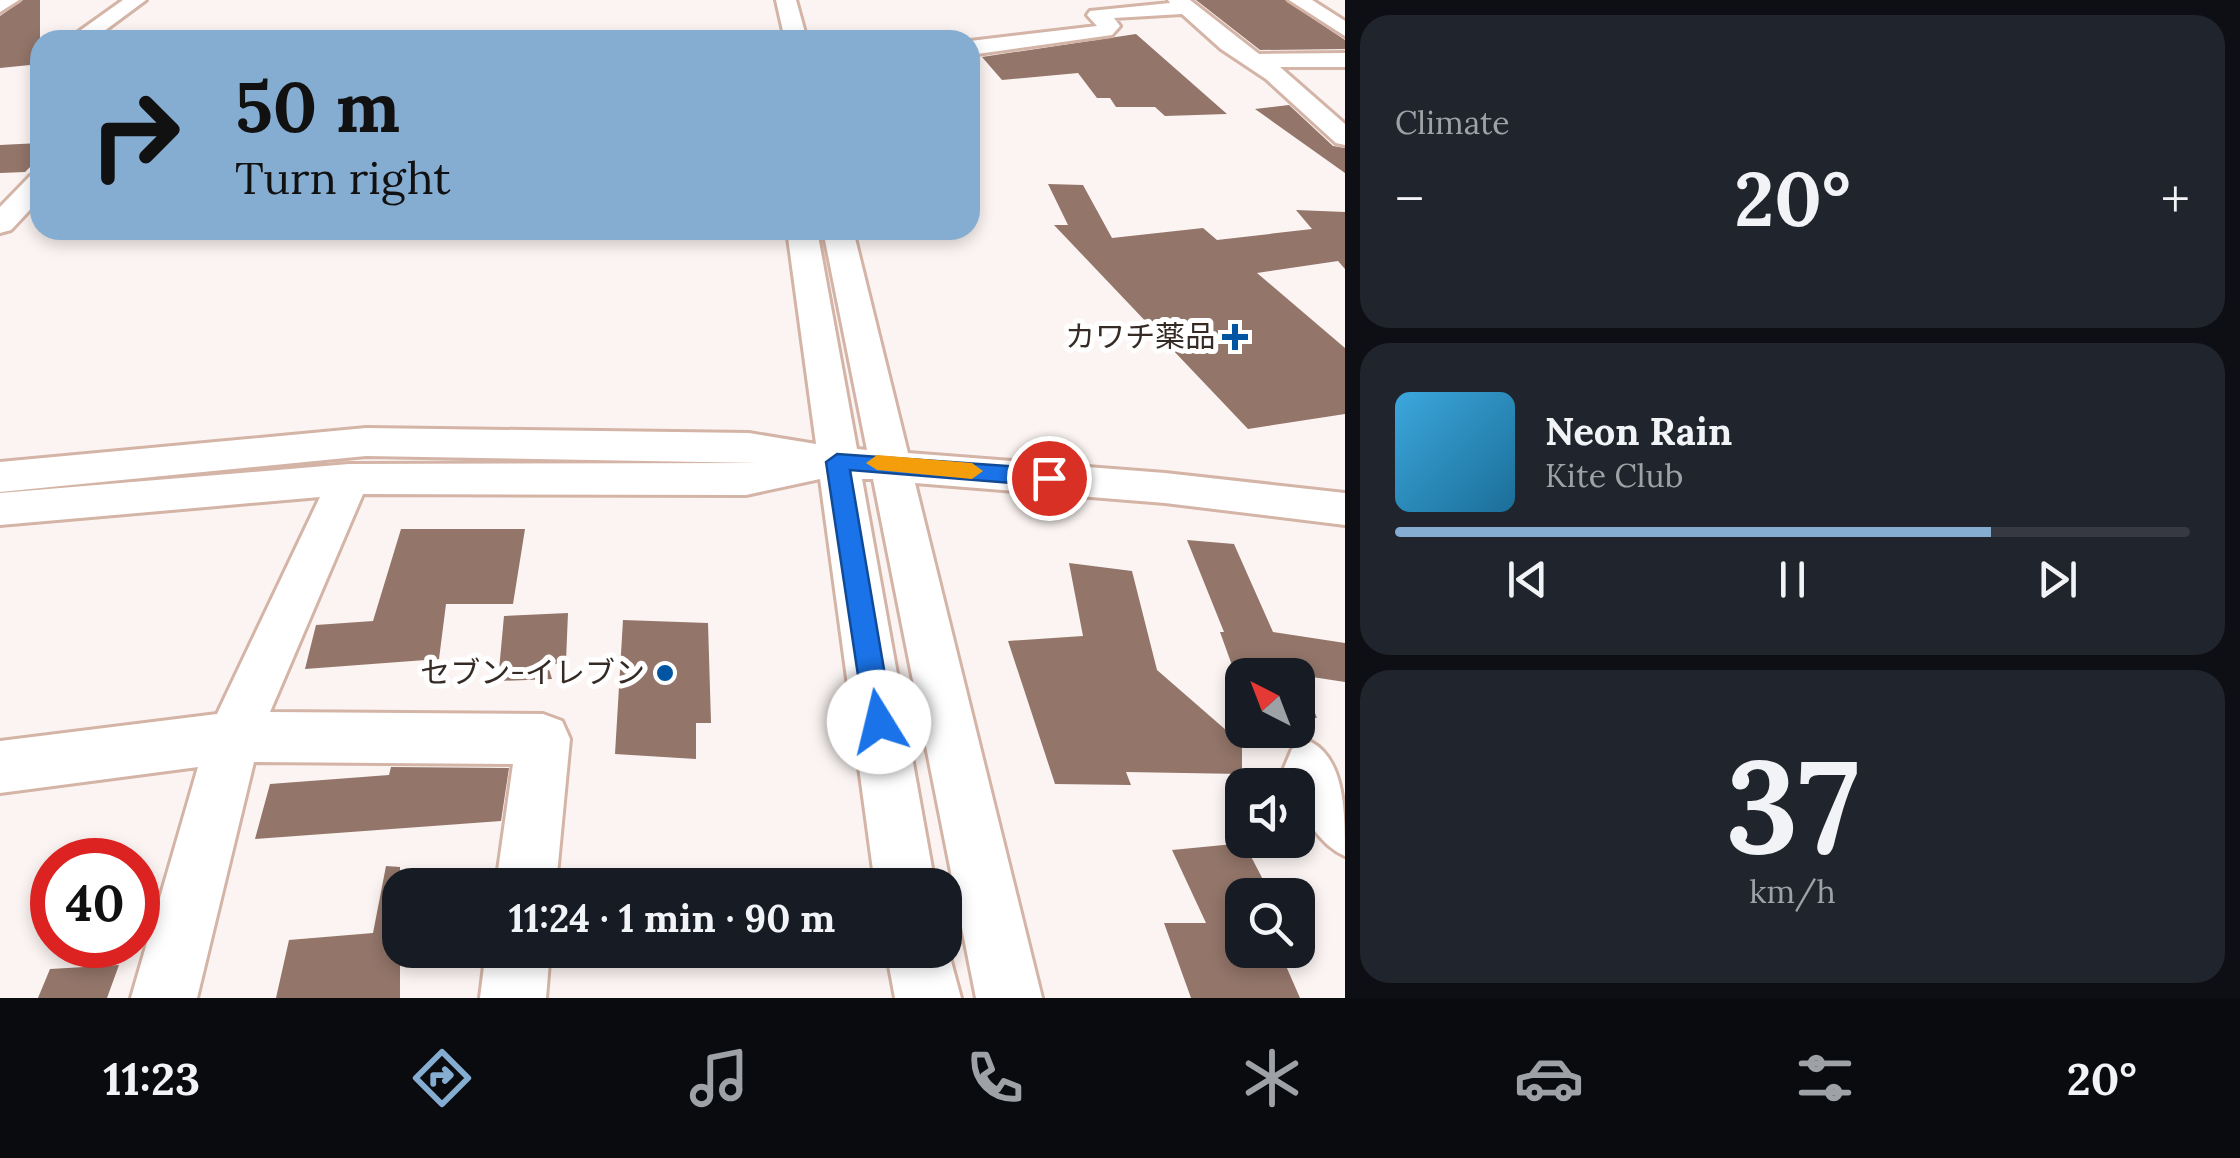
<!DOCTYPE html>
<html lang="en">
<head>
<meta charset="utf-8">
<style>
  :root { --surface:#171b24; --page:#20242c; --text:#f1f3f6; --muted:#9ea1a6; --line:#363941; --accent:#85acd1 }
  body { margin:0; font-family:Lora,"Noto Sans JP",serif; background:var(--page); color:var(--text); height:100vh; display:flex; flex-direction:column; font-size:38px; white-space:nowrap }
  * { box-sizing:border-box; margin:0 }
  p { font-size:32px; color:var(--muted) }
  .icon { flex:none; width:55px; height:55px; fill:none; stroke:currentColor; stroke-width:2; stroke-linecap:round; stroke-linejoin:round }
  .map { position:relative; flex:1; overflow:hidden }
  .sheet { display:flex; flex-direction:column; gap:15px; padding:15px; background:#0d0f14; width:895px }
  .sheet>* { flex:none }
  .hud { position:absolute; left:30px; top:30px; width:950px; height:210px; border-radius:30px; box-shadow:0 5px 15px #0003; background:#85acd1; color:#111; overflow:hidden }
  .needle { width:65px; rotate:318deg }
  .fabs { position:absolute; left:1225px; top:658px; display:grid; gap:20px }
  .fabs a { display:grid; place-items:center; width:90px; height:90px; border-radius:20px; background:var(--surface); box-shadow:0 5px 15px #0003; font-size:50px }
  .speed { position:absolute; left:30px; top:838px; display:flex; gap:20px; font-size:50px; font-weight:700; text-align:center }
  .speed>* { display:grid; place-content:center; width:130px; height:130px; border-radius:50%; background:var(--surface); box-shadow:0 5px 15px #0003; line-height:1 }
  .speed .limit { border:15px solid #d22; background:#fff; color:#111 }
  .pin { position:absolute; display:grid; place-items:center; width:85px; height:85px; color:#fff; margin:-42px; border:5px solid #fff; border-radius:50%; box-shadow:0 2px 10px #0007 }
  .me { position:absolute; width:110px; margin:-55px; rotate:351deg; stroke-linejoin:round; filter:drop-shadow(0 0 8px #0008) }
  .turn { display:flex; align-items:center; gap:35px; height:210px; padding:0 40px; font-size:45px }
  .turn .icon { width:130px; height:130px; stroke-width:2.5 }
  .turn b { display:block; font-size:70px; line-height:85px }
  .big { font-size:75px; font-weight:700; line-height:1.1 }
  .sheet .card { flex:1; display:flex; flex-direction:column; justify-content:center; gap:15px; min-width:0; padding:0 35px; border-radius:30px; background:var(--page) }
  .sheet .dial { align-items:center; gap:0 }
  .dial b { font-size:130px; line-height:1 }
  .song { display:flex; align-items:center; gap:30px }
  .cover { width:120px; height:120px; border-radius:15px; background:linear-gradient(135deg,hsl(200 70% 55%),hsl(200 70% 35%)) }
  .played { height:10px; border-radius:5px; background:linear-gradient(90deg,var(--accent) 75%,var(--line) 75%) }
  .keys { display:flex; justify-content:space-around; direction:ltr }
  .heat { display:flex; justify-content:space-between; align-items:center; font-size:55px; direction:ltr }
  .trip { position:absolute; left:382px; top:868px; width:580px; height:100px; border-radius:30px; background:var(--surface); box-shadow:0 5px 15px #0003; font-weight:700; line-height:100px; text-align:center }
  .tabs { display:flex; height:160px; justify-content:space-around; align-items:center; background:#090b0e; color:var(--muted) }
  .tabs .icon { width:70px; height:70px }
  .tabs .current { color:var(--accent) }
  .tabs b { font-size:45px; color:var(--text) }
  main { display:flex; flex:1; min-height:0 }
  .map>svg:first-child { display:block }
</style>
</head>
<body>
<main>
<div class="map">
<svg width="1345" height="998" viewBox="0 0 1345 998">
  <rect width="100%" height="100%" fill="#fbf4f2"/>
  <path fill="#937569" d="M 23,0 L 40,0 L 40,64 L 0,68 L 0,16 Z
    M 1196,0 L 1285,0 L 1345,40 L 1345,49 L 1260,50 Z
    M 1136,34 L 1227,114 L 1165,116 L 1155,107 L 1116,107 L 1110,98 L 1097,98 L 1078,73 L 1002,80 L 982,57 Z
    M 1289,105 L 1333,146 L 1345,148 L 1345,173 L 1255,109 Z
    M 40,143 L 40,157 L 25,172 L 0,173 L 0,145 Z
    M 1048,184 L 1083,185 L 1112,238 L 1203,228 L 1217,240 L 1312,229 L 1296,210 L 1345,212 L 1345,269 L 1338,261 L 1257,273 L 1345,348 L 1345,414 L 1248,429 L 1054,225 L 1068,225 Z
    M 401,529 L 525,529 L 513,604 L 446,604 L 439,659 L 305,669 L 316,625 L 373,621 Z
    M 1187,540 L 1234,544 L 1273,632 L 1345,643 L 1345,682 L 1299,675 L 1317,718 L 1298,716 L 1298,675 L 1242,675 L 1242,693 L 1220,632 L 1224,632 Z
    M 1069,563 L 1132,571 L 1157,670 L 1242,744 L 1242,774 L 1126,772 L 1131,785 L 1055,784 L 1008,641 L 1083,636 Z
    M 568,613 L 566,661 L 548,666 L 552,679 L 498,681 L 504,616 Z
    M 623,620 L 708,623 L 711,723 L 696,723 L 696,759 L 615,754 Z
    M 391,767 L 509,768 L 501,821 L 255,839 L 270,784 L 389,775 Z
    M 1244,843 L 1271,895 L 1242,895 L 1242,950 L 1279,950 L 1300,998 L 1191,998 L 1164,923 L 1206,923 L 1172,850 Z
    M 386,866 L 400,867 L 400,998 L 276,998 L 289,940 L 373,933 Z
    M 119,965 L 107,998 L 38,998 L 50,969 Z"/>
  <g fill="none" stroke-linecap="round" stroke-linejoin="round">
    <g stroke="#d4b4a6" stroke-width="6">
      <path id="minor" d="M 0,0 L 19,0 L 0,12 Z
        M 123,0 L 146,0 L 92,40 L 67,40 Z
        M 776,0 L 796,0 L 807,40 L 785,40 Z
        M 1168,0 L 1190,0 L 1259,54 L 1345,53 L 1345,67 L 1280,67 L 1345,124 L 1345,145 L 1336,143 L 1266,79 L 1221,49 L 1182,14 L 1114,18 L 1120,26 L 1112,35 L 970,55 L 970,41 L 1097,26 L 1087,15 L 1090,11 L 1170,3 Z
        M 1289,0 L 1312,0 L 1345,21 L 1345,36 Z
        M 40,174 L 40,199 L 11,230 L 0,233 L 0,207 L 30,176 Z
        M 787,230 L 817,230 L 857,449 L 867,450 L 823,230 L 853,230 L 908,453 L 1165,473 L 1345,493 L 1345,525 L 1165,503 L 915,483 L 1042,998 L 976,998 L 873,479 L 862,479 L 935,885 L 875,885 L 820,479 L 746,495 L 363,494 L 270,712 L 543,714 L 562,721 L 570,739 L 556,885 L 496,885 L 513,764 L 254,762 L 197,998 L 131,998 L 198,767 L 0,793 L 0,741 L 217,714 L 320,497 L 0,525 L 0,493 L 349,464 L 758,463 L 366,456 L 0,492 L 0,462 L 366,428 L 749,433 L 816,444 Z
        M 1311,742 C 1345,760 1345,813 1345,856 C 1320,845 1298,813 1298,785 L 1291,785 L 1284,768 L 1292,749 Z
        M 945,939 L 961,998 L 895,998 L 886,950 L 945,950 Z
        M 486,950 L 550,950 L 546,998 L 480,998 Z"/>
    </g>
    <use href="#minor" fill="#fff" fill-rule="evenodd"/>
  </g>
  <path fill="#1a73e8" stroke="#114b97" stroke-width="2.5" d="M 837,454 L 1049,469 L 1060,478 L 1049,486 L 850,470 L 893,722 L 889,731 L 879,735 L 869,731 L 865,722 L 826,462 Z"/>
  <path fill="#f59e0b" d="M 877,455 L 972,463 L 983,471 L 972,479 L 877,470 L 866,463 Z"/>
  <g fill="#0055a3" stroke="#fff" stroke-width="4">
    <path d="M1230 322h10v10h10v10h-10v10h-10v-10h-10v-10h10z"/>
    <circle cx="665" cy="673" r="10"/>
  </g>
  <g text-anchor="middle" stroke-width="10" stroke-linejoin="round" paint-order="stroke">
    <g font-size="30" fill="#362a25" stroke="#fff" text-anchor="end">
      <text x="1215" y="347">カワチ薬品</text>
      <text x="645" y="683">セブン-イレブン</text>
    </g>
  </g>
</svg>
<div class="fabs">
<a><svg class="needle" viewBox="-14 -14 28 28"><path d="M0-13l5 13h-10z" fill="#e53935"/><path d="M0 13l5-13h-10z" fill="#9ea1a6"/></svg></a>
<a><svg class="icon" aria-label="sound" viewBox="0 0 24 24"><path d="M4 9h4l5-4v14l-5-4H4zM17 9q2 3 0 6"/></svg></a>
<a><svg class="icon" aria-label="search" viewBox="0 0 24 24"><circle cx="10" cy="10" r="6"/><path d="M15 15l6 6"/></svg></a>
</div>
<div class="speed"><div class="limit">40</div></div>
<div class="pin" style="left:1049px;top:478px;background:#d93025"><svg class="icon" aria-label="arrive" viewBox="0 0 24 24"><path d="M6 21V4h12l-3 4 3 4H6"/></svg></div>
<svg class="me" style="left:879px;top:722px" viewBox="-20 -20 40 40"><circle r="19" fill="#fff"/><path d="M0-13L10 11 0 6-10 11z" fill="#1a73e8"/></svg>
<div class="trip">11:24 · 1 min · 90 m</div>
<div class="hud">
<div class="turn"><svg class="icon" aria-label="right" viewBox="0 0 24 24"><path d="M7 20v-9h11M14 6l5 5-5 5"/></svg><div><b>50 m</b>Turn right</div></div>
</div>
</div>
<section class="sheet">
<div class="card"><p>Climate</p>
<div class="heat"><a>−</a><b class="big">20°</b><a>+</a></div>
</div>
<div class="card">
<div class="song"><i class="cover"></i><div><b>Neon Rain</b><p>Kite Club</p></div></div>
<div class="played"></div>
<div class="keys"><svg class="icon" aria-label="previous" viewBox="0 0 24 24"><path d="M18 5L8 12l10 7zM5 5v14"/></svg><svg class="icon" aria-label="pause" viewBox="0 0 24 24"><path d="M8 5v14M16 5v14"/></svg><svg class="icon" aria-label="next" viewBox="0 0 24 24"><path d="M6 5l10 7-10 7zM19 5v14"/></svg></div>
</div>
<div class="card dial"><b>37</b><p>km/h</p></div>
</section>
</main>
<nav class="tabs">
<b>11:23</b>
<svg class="icon current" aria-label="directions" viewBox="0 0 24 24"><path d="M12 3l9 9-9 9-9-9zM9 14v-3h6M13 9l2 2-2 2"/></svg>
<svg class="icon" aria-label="music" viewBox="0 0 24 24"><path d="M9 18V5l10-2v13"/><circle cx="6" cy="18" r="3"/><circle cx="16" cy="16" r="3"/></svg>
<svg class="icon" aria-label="phone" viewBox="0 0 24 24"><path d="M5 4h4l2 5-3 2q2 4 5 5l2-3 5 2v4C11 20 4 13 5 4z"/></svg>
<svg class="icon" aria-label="climate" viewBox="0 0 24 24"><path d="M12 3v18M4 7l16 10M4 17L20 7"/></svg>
<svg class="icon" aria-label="car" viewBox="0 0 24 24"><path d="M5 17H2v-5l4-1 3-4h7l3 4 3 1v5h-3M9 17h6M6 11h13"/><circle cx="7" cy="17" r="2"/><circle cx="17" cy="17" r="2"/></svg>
<svg class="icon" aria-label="filters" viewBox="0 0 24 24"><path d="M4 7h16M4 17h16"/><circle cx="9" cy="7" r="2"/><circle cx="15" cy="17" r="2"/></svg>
<b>20°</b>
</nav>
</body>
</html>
